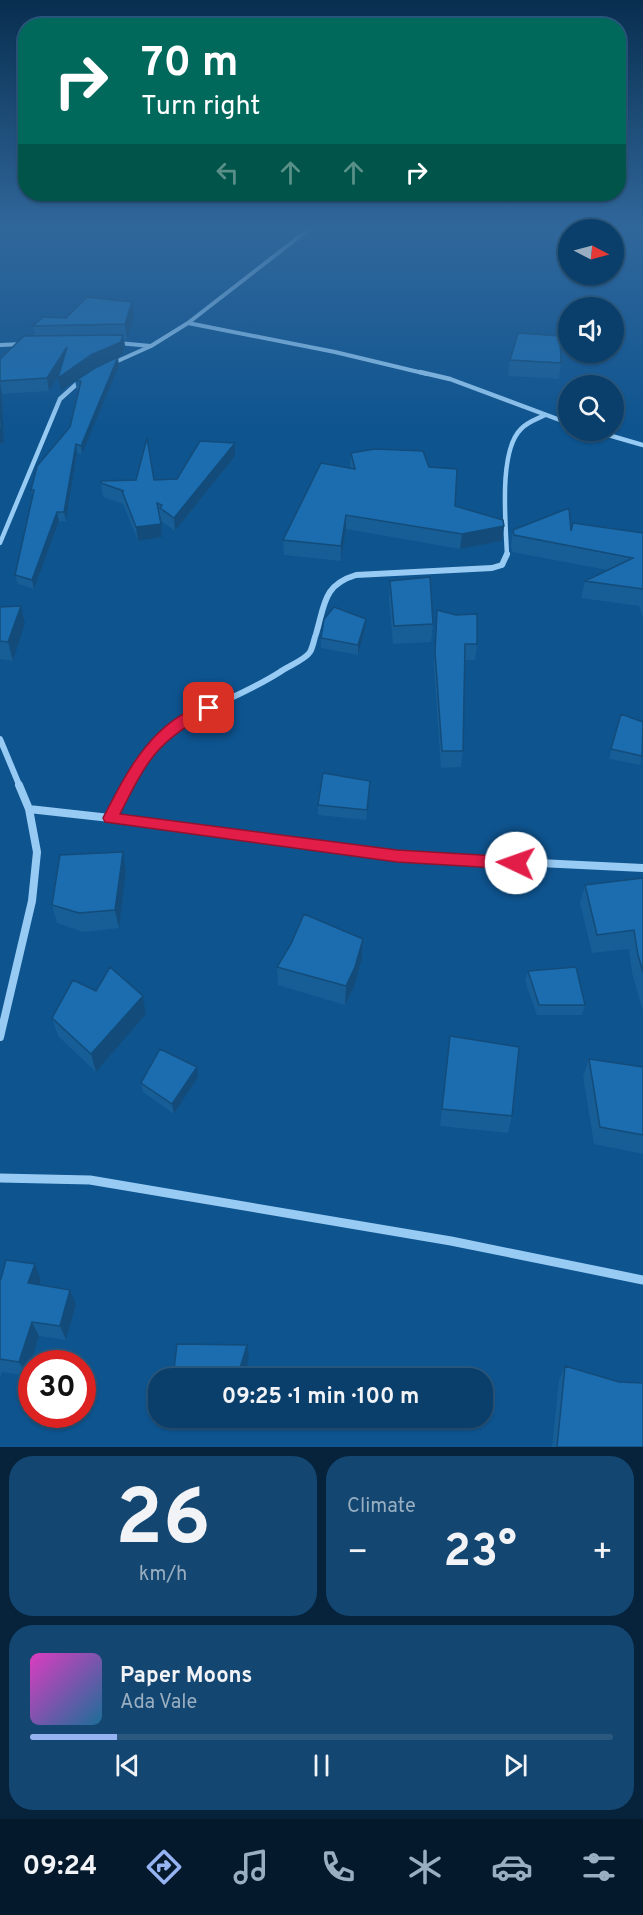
<!DOCTYPE html>
<html lang="en">
<head>
<meta charset="utf-8">
<style>
  :root { --surface:#0a3f6b; --page:#134671; --text:#f1f3f6; --muted:#99afc1; --line:#2a587e; --accent:#95b2f1 }
  body { margin:0; font-family:Overpass,sans-serif; background:var(--page); color:var(--text); height:100vh; display:flex; flex-direction:column; font-size:22px; white-space:nowrap }
  * { box-sizing:border-box; margin:0 }
  p { font-size:20px; color:var(--muted) }
  .icon { flex:none; width:33px; height:33px; fill:none; stroke:currentColor; stroke-width:2; stroke-linecap:round; stroke-linejoin:round }
  .map { position:relative; height:1447px; overflow:hidden }
  .sheet { display:flex; flex-direction:column; gap:9px; padding:9px; background:#06233b; flex:1 }
  .sheet>* { flex:none }
  .banner { position:absolute; left:18px; top:18px; width:608px; height:183px; border-radius:24px; box-shadow:0 2px 4px #0004,0 0 0 2px var(--line); background:#00695c; color:#fff; overflow:hidden }
  .needle { width:39px; rotate:96deg }
  .buttons { position:absolute; left:558px; top:219px; display:grid; gap:12px }
  .buttons a { display:grid; place-items:center; width:66px; height:66px; border-radius:50%; background:var(--surface); box-shadow:0 2px 4px #0004,0 0 0 2px var(--line); font-size:30px }
  .speed { position:absolute; left:18px; top:1350px; display:flex; gap:12px; font-size:30px; font-weight:700; text-align:center }
  .speed>* { display:grid; place-content:center; width:78px; height:78px; border-radius:50%; background:var(--surface); box-shadow:0 2px 4px #0004,0 0 0 2px var(--line); line-height:1 }
  .speed .limit { border:9px solid #d22; background:#fff; color:#111 }
  .pin { position:absolute; display:grid; place-items:center; width:51px; height:51px; color:#fff; margin:-26px; border-radius:12px; box-shadow:0 3px 9px #0006 }
  .me { position:absolute; width:66px; margin:-33px; rotate:273deg; stroke-linejoin:round; filter:drop-shadow(0 0 4px #0008) }
  .turn { display:flex; align-items:center; gap:21px; height:126px; padding:0 24px; font-size:27px }
  .turn .icon { width:78px; height:78px; stroke-width:2.5 }
  .turn b { display:block; font-size:42px; line-height:51px }
  .lanes { display:flex; align-items:center; height:57px; padding:0 24px; background:#0003; justify-content:center; gap:30px; direction:ltr }
  .lanes .off { opacity:.35 }
  .big { font-size:45px; font-weight:700; line-height:1.1 }
  .sheet .widget { flex:1; display:flex; flex-direction:column; justify-content:center; gap:9px; min-width:0; padding:0 21px; border-radius:24px; background:var(--page) }
  .sheet .dial { align-items:center; gap:0 }
  .dial b { font-size:78px; line-height:1 }
  .song { display:flex; align-items:center; gap:18px }
  .cover { width:72px; height:72px; border-radius:9px; background:linear-gradient(135deg,hsl(310 70% 55%),hsl(200 70% 35%)) }
  .played { height:6px; border-radius:3px; background:linear-gradient(90deg,var(--accent) 15%,var(--line) 15%) }
  .keys { display:flex; justify-content:space-around; direction:ltr }
  .heat { display:flex; justify-content:space-between; align-items:center; font-size:33px; direction:ltr }
  .sheet .tiles { flex:1; display:grid; gap:9px; grid-template-columns:1fr 1fr }
  .widget:last-child { grid-column:span 2 }
  .trip { position:absolute; left:148px; top:1368px; width:345px; height:60px; border-radius:24px; background:var(--surface); box-shadow:0 2px 4px #0004,0 0 0 2px var(--line); font-weight:700; line-height:60px; text-align:center }
  .tabs { display:flex; height:96px; justify-content:space-around; align-items:center; background:#04192b; color:var(--muted) }
  .tabs .icon { width:42px; height:42px }
  .tabs .selected { color:var(--accent) }
  .tabs b { font-size:27px; color:var(--text) }
  .map>svg:first-child { display:block }
</style>
</head>
<body>
<div class="map">
<svg width="643" height="1447" viewBox="0 0 643 1447">
  <rect width="100%" height="100%" fill="#0e548f"/>
  <g fill="none" stroke-linecap="round" stroke-linejoin="round">
    <path stroke="#97cbf4" stroke-width="4" d="M 188,323 L 335,352 L 427,374
      M 118,343 L 151,346 L 188,323 L 309,229
      M 0,345 L 24,344
      M 111,364 L 151,346"/>
    <path stroke="#97cbf4" stroke-width="4.5" d="M 420,372 L 450,379 L 568,423
      M 591,430 L 643,445
      M 0,543 L 60,399 L 81,380
      M 507,556 C 506,525 498,451 521,429 C 527,422 537,419 545,415"/>
    <path stroke="#97cbf4" stroke-width="6" d="M 0,739 L 20,787
      M 126,787 C 164,712 217,712 280,672 C 288,666 305,660 310,652 C 313,647 314,639 316,634 C 325,604 323,585 356,575 L 492,568 L 502,565 L 507,554"/>
    <path stroke="#97cbf4" stroke-width="8" d="M 29,809 L 173,825 L 397,856 L 643,868
      M 110,818 L 127,785
      M 0,1037 L 32,901 L 37,852 L 29,809 L 19,785"/>
    <path stroke="#97cbf4" stroke-width="9" d="M 0,1178 L 90,1180 L 451,1241 L 643,1280"/>
  </g>
  <path fill="#175e96" d="M 134,317 L 127,339 L 124,339 L 125,347 L 122,355 L 93,368 L 61,391 L 59,375 L 49,391 L 2,394 L 4,442 L 0,444 L 0,359 L 35,336 L 33,326 L 66,318 Z
    M 510,360 L 561,363 L 559,379 L 508,376 Z
    M 119,366 L 82,454 L 77,453 L 66,521 L 59,521 L 34,589 L 18,584 L 15,575 L 33,497 L 31,490 L 70,427 L 79,390 L 77,390 L 75,381 Z
    M 235,443 L 235,456 L 175,531 L 161,521 L 161,517 L 160,517 L 162,537 L 138,541 L 123,504 L 103,497 L 101,483 L 177,479 Z
    M 351,453 L 429,467 L 455,506 L 504,526 L 502,541 L 460,549 L 346,529 L 341,561 L 284,555 L 283,540 L 350,468 Z
    M 513,530 L 643,533 L 643,618 L 639,606 L 581,598 L 585,581 L 607,570 L 512,552 L 511,546 Z
    M 390,581 L 433,624 L 431,642 L 393,644 L 389,599 Z
    M 0,607 L 25,624 L 13,661 L 0,659 Z
    M 437,610 L 477,644 L 475,660 L 465,660 L 463,751 L 461,767 L 441,768 L 434,668 Z
    M 365,628 L 358,655 L 321,648 L 321,638 Z
    M 621,714 L 642,756 L 640,765 L 609,759 Z
    M 370,781 L 366,820 L 318,815 L 318,805 Z
    M 126,871 L 119,928 L 83,932 L 57,923 L 52,905 Z
    M 643,878 L 643,1011 L 632,973 L 629,949 L 592,953 L 580,903 L 585,885 Z
    M 363,939 L 362,958 L 355,985 L 345,1005 L 278,985 L 277,967 Z
    M 528,971 L 585,1005 L 582,1015 L 537,1015 L 525,981 Z
    M 96,991 L 143,996 L 146,1014 L 96,1072 L 58,1036 L 52,1018 Z
    M 450,1036 L 512,1116 L 508,1133 L 440,1126 Z
    M 589,1059 L 643,1067 L 643,1154 L 594,1144 L 583,1076 Z
    M 198,1077 L 174,1114 L 143,1092 L 141,1083 Z
    M 35,1264 L 41,1280 L 40,1285 L 76,1305 L 66,1340 L 39,1336 L 27,1376 L 2,1372 L 0,1377 L 0,1279 Z
    M 565,1366 L 643,1447 L 552,1447 L 559,1380 Z
    M 186,1418 L 232,1418 L 229,1429 Z"/>
  <path fill="#134c7a" d="M 132,302 L 134,317 L 127,339 L 125,324 Z
    M 123,335 L 125,347 L 122,355 L 93,368 L 61,391 L 58,378 Z
    M 67,347 L 69,360 L 49,391 L 47,378 Z
    M 118,357 L 119,366 L 82,454 L 81,446 Z
    M 0,382 L 2,394 L 4,442 L 0,444 Z
    M 235,443 L 235,456 L 175,531 L 174,518 Z
    M 76,444 L 77,453 L 66,521 L 64,512 Z
    M 57,512 L 59,521 L 34,589 L 32,580 Z
    M 346,515 L 346,529 L 341,561 L 341,546 Z
    M 161,524 L 162,537 L 138,541 L 136,527 Z
    M 504,526 L 502,541 L 460,549 L 462,534 Z
    M 21,606 L 25,624 L 13,661 L 8,642 Z
    M 366,619 L 365,628 L 358,655 L 358,645 Z
    M 123,852 L 126,871 L 119,928 L 115,910 Z
    M 363,939 L 362,958 L 355,985 L 345,1005 L 346,986 Z
    M 143,996 L 146,1014 L 96,1072 L 91,1054 Z
    M 197,1067 L 198,1077 L 174,1114 L 172,1104 Z
    M 35,1264 L 41,1280 L 35,1298 L 28,1283 Z
    M 70,1290 L 76,1305 L 66,1340 L 60,1326 Z
    M 32,1322 L 39,1336 L 27,1376 L 19,1362 Z
    M 247,1345 L 249,1359 L 243,1378 L 237,1378 Z
    M 227,1418 L 232,1418 L 229,1429 Z"/>
  <path fill="#1b6daf" stroke="#134c7a" stroke-width="1.5" d="M 87,297 L 132,302 L 125,324 L 33,326 L 43,317 L 66,318 Z
    M 518,333 L 560,336 L 561,363 L 510,360 Z
    M 123,335 L 121,342 L 91,355 L 58,378 L 67,347 L 47,378 L 0,381 L 0,359 L 24,336 Z
    M 118,357 L 81,446 L 76,444 L 64,512 L 57,512 L 32,580 L 15,575 L 34,490 L 31,490 L 37,466 L 70,427 L 81,381 L 75,381 L 95,368 Z
    M 0,390 L 2,429 L 0,429 Z
    M 147,438 L 154,480 L 177,479 L 200,441 L 235,443 L 174,518 L 160,508 L 162,505 L 157,503 L 161,524 L 136,527 L 122,491 L 124,491 L 101,483 L 102,481 L 136,480 Z
    M 375,449 L 423,451 L 429,467 L 457,469 L 455,506 L 503,520 L 504,526 L 462,534 L 346,515 L 341,546 L 283,540 L 321,463 L 355,469 L 351,453 Z
    M 569,508 L 571,531 L 573,523 L 643,533 L 643,589 L 585,581 L 633,558 L 514,535 L 513,530 Z
    M 430,577 L 433,624 L 394,626 L 390,581 Z
    M 21,606 L 8,642 L 0,641 L 0,607 Z
    M 334,607 L 366,619 L 358,645 L 321,638 L 324,619 Z
    M 437,610 L 456,615 L 477,614 L 477,644 L 465,644 L 463,751 L 442,751 L 435,652 Z
    M 621,714 L 643,722 L 642,756 L 611,749 Z
    M 323,773 L 370,781 L 367,810 L 318,805 Z
    M 123,852 L 115,910 L 79,913 L 52,905 L 60,855 Z
    M 643,878 L 643,972 L 638,955 L 634,930 L 597,935 L 585,885 Z
    M 304,914 L 363,939 L 355,967 L 346,986 L 277,967 L 291,944 Z
    M 110,967 L 143,996 L 91,1054 L 52,1018 L 73,980 L 96,991 Z
    M 576,967 L 585,1005 L 539,1005 L 528,971 Z
    M 450,1036 L 519,1047 L 512,1116 L 442,1109 Z
    M 160,1049 L 197,1067 L 172,1104 L 141,1083 Z
    M 589,1059 L 643,1067 L 643,1135 L 600,1127 Z
    M 6,1260 L 35,1264 L 28,1283 L 70,1290 L 60,1326 L 32,1322 L 19,1362 L 0,1359 L 0,1279 L 1,1279 Z
    M 177,1344 L 247,1345 L 237,1378 L 173,1378 Z
    M 565,1366 L 619,1382 L 643,1383 L 643,1447 L 557,1447 Z"/>
  <linearGradient id="sky" x2="0" y2="1"><stop stop-color="#082e4f"/><stop offset="0.53" stop-color="#30679b"/><stop offset="1" stop-color="#30679b" stop-opacity="0"/></linearGradient>
  <rect width="643" height="431" fill="url(#sky)"/>
  <path fill="#e11d48" stroke="#92132f" stroke-width="1.5" d="M 209,703 L 216,708 L 214,711 C 158,739 147,760 120,814 L 397,850 L 516,857 L 522,858 L 524,863 L 522,867 L 516,869 L 397,862 L 105,822 L 103,818 C 127,771 153,719 209,703 Z"/>
</svg>
<div class="buttons">
<a><svg class="needle" viewBox="-14 -14 28 28"><path d="M0-13l5 13h-10z" fill="#e53935"/><path d="M0 13l5-13h-10z" fill="#99afc1"/></svg></a>
<a><svg class="icon" aria-label="sound" viewBox="0 0 24 24"><path d="M4 9h4l5-4v14l-5-4H4zM17 9q2 3 0 6"/></svg></a>
<a><svg class="icon" aria-label="search" viewBox="0 0 24 24"><circle cx="10" cy="10" r="6"/><path d="M15 15l6 6"/></svg></a>
</div>
<div class="speed"><div class="limit">30</div></div>
<div class="pin" style="left:209px;top:708px;background:#d93025"><svg class="icon" aria-label="arrive" viewBox="0 0 24 24"><path d="M6 21V4h12l-3 4 3 4H6"/></svg></div>
<svg class="me" style="left:516px;top:863px" viewBox="-20 -20 40 40"><circle r="19" fill="#fff"/><path d="M0-13L10 11 0 6-10 11z" fill="#e11d48"/></svg>
<div class="trip">09:25 · 1 min · 100 m</div>
<div class="banner">
<div class="turn"><svg class="icon" aria-label="right" viewBox="0 0 24 24"><path d="M7 20v-9h11M14 6l5 5-5 5"/></svg><div><b>70 m</b>Turn right</div></div>
<div class="lanes"><svg class="icon off" aria-label="left" viewBox="0 0 24 24"><path d="M17 20v-9H6M10 6l-5 5 5 5"/></svg><svg class="icon off" aria-label="ahead" viewBox="0 0 24 24"><path d="M12 20V5M6 11l6-6 6 6"/></svg><svg class="icon off" aria-label="ahead" viewBox="0 0 24 24"><path d="M12 20V5M6 11l6-6 6 6"/></svg><svg class="icon" aria-label="right" viewBox="0 0 24 24"><path d="M7 20v-9h11M14 6l5 5-5 5"/></svg></div>
</div>
</div>
<section class="sheet">
<div class="tiles">
<div class="widget dial"><b>26</b><p>km/h</p></div>
<div class="widget"><p>Climate</p>
<div class="heat"><a>−</a><b class="big">23°</b><a>+</a></div>
</div>
<div class="widget">
<div class="song"><i class="cover"></i><div><b>Paper Moons</b><p>Ada Vale</p></div></div>
<div class="played"></div>
<div class="keys"><svg class="icon" aria-label="previous" viewBox="0 0 24 24"><path d="M18 5L8 12l10 7zM5 5v14"/></svg><svg class="icon" aria-label="pause" viewBox="0 0 24 24"><path d="M8 5v14M16 5v14"/></svg><svg class="icon" aria-label="next" viewBox="0 0 24 24"><path d="M6 5l10 7-10 7zM19 5v14"/></svg></div>
</div>
</div>
</section>
<nav class="tabs">
<b>09:24</b>
<svg class="icon selected" aria-label="directions" viewBox="0 0 24 24"><path d="M12 3l9 9-9 9-9-9zM9 14v-3h6M13 9l2 2-2 2"/></svg>
<svg class="icon" aria-label="music" viewBox="0 0 24 24"><path d="M9 18V5l10-2v13"/><circle cx="6" cy="18" r="3"/><circle cx="16" cy="16" r="3"/></svg>
<svg class="icon" aria-label="phone" viewBox="0 0 24 24"><path d="M5 4h4l2 5-3 2q2 4 5 5l2-3 5 2v4C11 20 4 13 5 4z"/></svg>
<svg class="icon" aria-label="climate" viewBox="0 0 24 24"><path d="M12 3v18M4 7l16 10M4 17L20 7"/></svg>
<svg class="icon" aria-label="car" viewBox="0 0 24 24"><path d="M5 17H2v-5l4-1 3-4h7l3 4 3 1v5h-3M9 17h6M6 11h13"/><circle cx="7" cy="17" r="2"/><circle cx="17" cy="17" r="2"/></svg>
<svg class="icon" aria-label="filters" viewBox="0 0 24 24"><path d="M4 7h16M4 17h16"/><circle cx="9" cy="7" r="2"/><circle cx="15" cy="17" r="2"/></svg>
</nav>
</body>
</html>
